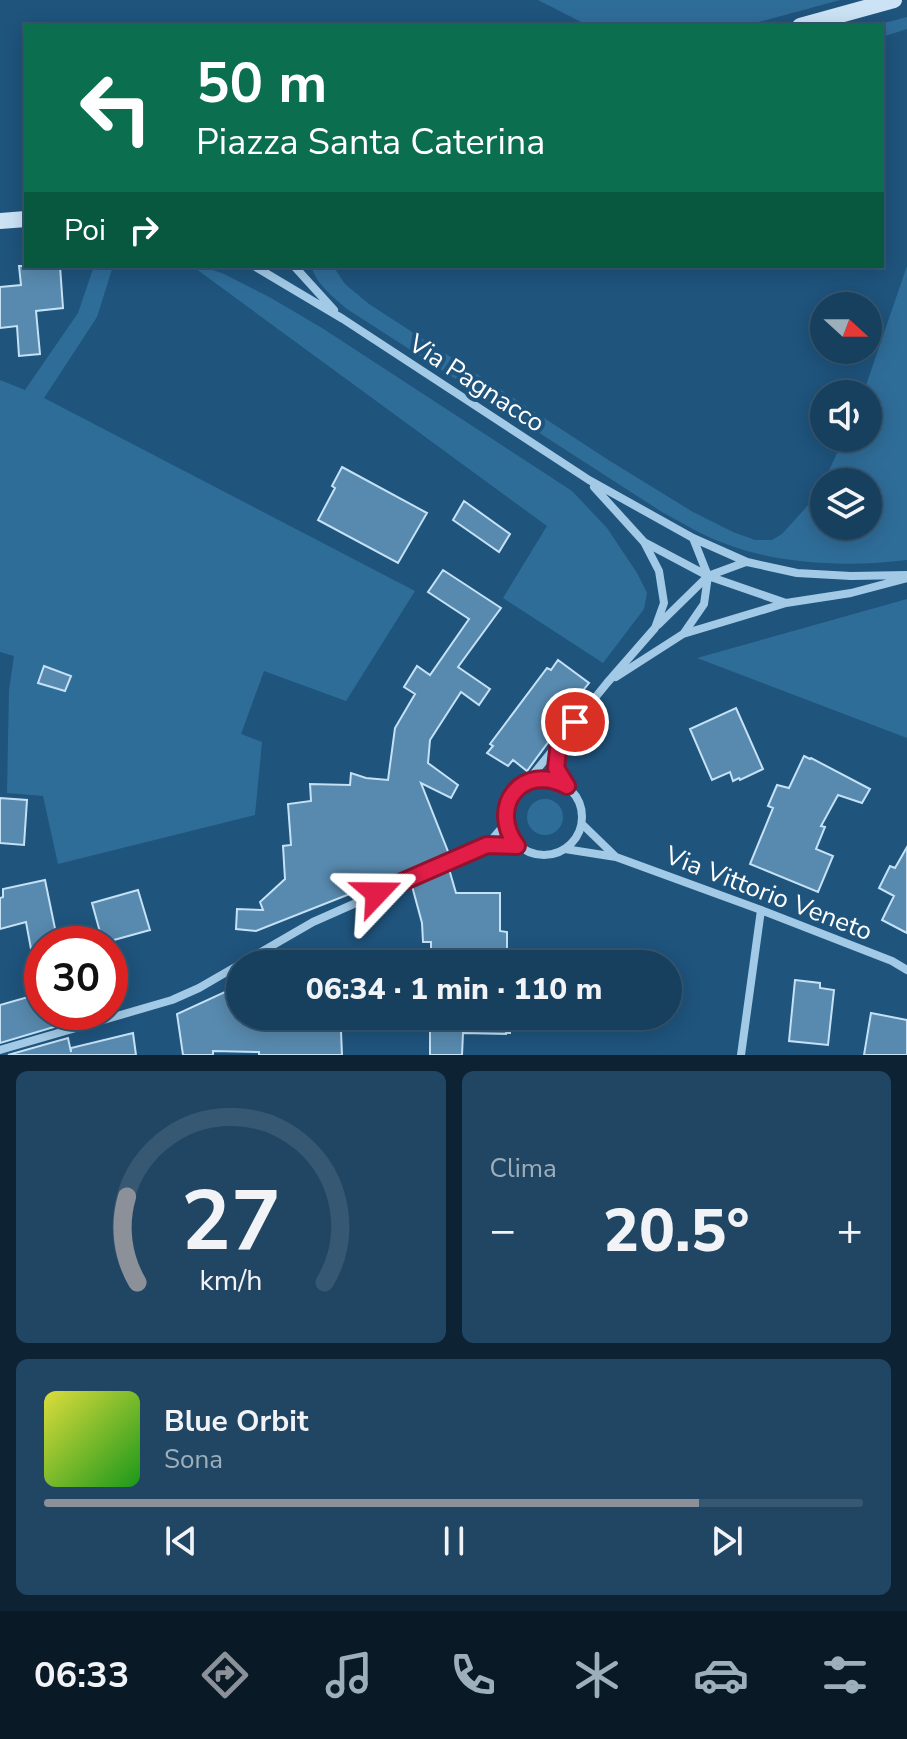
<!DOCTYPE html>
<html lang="it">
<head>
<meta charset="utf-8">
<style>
  :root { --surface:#173f5e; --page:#204664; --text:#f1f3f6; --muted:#9eafbc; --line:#365873; --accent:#8c9099 }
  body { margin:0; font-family:"Nunito Sans",sans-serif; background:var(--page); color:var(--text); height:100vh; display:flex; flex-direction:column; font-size:30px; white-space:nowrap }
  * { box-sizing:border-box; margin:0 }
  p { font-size:26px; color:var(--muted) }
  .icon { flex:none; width:44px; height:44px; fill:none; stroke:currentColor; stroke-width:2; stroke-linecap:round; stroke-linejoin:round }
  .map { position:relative; height:1055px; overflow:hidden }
  .sheet { display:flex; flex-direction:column; gap:16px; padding:16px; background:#0d2334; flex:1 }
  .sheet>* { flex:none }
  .top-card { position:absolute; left:24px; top:24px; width:860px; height:244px; border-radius:0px; box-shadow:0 4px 20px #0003,0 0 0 2px var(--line); background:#0b6e4f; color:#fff; overflow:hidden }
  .needle { width:52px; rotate:111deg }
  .fabs { position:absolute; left:810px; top:292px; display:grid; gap:16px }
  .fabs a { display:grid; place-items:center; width:72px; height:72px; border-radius:50%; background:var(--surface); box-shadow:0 4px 20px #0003,0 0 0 2px var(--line); font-size:40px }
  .speed { position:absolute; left:24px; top:926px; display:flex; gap:16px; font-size:40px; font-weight:700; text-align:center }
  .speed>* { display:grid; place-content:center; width:104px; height:104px; border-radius:50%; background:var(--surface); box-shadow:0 4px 20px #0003,0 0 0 2px var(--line); line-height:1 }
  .speed .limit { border:12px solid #d22; background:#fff; color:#111 }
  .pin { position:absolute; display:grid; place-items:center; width:68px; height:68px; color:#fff; margin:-34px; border:4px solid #fff; border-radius:50%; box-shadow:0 2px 8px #0007 }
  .me { position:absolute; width:88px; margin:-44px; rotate:67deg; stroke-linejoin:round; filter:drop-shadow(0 0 6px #0008) }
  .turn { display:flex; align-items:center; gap:28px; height:168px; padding:0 40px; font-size:36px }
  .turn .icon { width:104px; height:104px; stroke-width:2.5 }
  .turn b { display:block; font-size:56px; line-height:68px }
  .then { display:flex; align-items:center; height:76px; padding:0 40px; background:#0003; gap:16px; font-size:30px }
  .big { font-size:60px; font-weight:800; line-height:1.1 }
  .sheet .card { flex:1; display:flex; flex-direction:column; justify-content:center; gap:12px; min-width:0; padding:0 28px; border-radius:12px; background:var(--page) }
  .sheet .dial { align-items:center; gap:0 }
  .dial svg { height:208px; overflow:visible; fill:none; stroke:var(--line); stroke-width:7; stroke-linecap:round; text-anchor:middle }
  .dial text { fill:var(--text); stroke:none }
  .song { display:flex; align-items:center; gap:24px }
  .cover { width:96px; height:96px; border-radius:12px; background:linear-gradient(135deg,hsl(60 70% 55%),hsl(120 70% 35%)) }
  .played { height:8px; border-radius:4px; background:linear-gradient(90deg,var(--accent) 80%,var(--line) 80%) }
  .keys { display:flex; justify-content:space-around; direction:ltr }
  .heat { display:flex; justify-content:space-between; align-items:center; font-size:44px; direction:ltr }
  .sheet .tiles { flex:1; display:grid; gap:16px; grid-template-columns:1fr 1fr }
  .card:last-child { grid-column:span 2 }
  .trip { position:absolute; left:226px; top:950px; width:456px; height:80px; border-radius:40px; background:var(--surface); box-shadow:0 4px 20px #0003,0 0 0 2px var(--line); font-weight:800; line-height:80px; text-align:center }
  .tabs { display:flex; height:128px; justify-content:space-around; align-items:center; background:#091926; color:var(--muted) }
  .tabs .icon { width:56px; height:56px }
  .tabs .active { color:var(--accent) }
  .tabs b { font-size:36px; color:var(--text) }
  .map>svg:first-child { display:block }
</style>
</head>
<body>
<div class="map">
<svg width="907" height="1055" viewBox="0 0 907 1055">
  <rect width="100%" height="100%" fill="#1f547d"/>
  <path fill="#2f6d99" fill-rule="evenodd" d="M 538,0 L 840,0 L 744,26 L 589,26 Z
    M 907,17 L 907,29 L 882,37 L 882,26 L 873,26 Z
    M 94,266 L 113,266 L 97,317 L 44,398 L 415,591 L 346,701 L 264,671 L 241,734 L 262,742 L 255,815 L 58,864 L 43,796 L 7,793 L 9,690 L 14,656 L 0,652 L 0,380 L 25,390 L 78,313 Z
    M 192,266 L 202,266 L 224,274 L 271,298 L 322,328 L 572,491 L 607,528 L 637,573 L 647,593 L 644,609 L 603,663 L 503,598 L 547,526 Z
    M 311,266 L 333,266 L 345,284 L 369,304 L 610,461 L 693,512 L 733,532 L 755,540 L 772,540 L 782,534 L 793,522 L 809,504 L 825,479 L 844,438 L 868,438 L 868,394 L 863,394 L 907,266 L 907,560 C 851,567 782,565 729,545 C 705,537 684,524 662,512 L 347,309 C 332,296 317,285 311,266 ZM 824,482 L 868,482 L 868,526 L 824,526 Z
    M 907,599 L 907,738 L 697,658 Z
    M527 817a18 18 0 1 1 36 0a18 18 0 1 1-36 0Z"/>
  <path fill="#588aaf" stroke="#c5e1f6" stroke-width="2" d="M 19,266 L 60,266 L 63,308 L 36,311 L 40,354 L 19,356 L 17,326 L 0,328 L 0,287 L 21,285 Z
    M 342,467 L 427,513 L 398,563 L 318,520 L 335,488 L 332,486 Z
    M 464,501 L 510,534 L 499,552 L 453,520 Z
    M 443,570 L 501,608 L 458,667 L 490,689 L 479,705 L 461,692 L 430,740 L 428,763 L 458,785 L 451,798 L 421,783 L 449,854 L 409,872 L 408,871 L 256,931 L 236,929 L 237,909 L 263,910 L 260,902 L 285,879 L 283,846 L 291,845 L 288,804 L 311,801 L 310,784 L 350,785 L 351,773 L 366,778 L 388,780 L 395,728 L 415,694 L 404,687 L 417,666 L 430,675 L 469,619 L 428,592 Z
    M 558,660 L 589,683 L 581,693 L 583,695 L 527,771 L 513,760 L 508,766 L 487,753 L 493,746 L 490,744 L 547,668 L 551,670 Z
    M 44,666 L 71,676 L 65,691 L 38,683 Z
    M 736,708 L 763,769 L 740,780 L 739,778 L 733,781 L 730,772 L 712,780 L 690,729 Z
    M 804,756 L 810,759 L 811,758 L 870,789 L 862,803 L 838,795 L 821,826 L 825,827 L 816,849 L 833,856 L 818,892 L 750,864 L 773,808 L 768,806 L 777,785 L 789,788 Z
    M 0,798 L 27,800 L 24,845 L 0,843 Z
    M 907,847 L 907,933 L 882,920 L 894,896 L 879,888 L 890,866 L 895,868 Z
    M 449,869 L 456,893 L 500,893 L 500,931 L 507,932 L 507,952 L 464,950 L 463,964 L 431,964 L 431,942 L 423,942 L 422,923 L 412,886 Z
    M 45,880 L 58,943 L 42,944 L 42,946 L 31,949 L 26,922 L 0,929 L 0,898 L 3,897 L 3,889 Z
    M 138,890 L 150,930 L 103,943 L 92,903 Z
    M 795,980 L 820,983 L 820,988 L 834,990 L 828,1045 L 789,1041 Z
    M 240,985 L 240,1016 L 319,1016 L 320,1031 L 341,1031 L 342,1055 L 259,1055 L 259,1052 L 213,1051 L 213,1055 L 183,1055 L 177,1014 Z
    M 42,993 L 42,1012 L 61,1012 L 64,1024 L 0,1043 L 0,1005 Z
    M 871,1013 L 907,1020 L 907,1055 L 864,1055 Z
    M 430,1016 L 511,1016 L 510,1033 L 506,1033 L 506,1034 L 463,1033 L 462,1055 L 430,1055 Z
    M 133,1033 L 136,1055 L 8,1055 L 68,1038 L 71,1052 L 71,1048 Z"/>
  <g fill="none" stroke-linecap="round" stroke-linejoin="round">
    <path stroke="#a2cae7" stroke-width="8" d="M 254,266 L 343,319 L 589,480 L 693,538 L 747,562 L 797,573 L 851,576 L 907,575
      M 294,266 L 334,310
      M 644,542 L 708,576 L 786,603 L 851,593 L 907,578
      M 658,625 L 708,576 L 746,562
      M 684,633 L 704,604 L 708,576 L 693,538
      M 616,677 L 683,634 L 786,603
      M 559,743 L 556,768 L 567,786
      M506 817a38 38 0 1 1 76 0a38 38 0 1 1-76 0Z
      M 527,782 L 607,683 L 655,628 L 664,603 L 659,571 L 644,542 L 594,487
      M 582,824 L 616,857
      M 487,845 L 517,846
      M 565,849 L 616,857 L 761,910 L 892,961 L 907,970
      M 0,1050 L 172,1000 L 199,988 L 313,922 L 487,845 L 505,824
      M 741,1055 L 761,910"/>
    <path stroke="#cce3f6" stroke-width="16" d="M 800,26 L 894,0
      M 0,221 L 26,219"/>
  </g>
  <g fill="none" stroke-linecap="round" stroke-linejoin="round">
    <g stroke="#92132f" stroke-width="20">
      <path id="route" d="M 377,893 L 487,845 L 517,846 C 487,806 523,762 567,786 L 556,768 L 559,742 L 575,722"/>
    </g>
    <use href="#route" stroke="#e11d48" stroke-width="14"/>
  </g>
  <g text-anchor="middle" stroke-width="8" stroke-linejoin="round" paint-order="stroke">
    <g font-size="26" fill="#fff" stroke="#1f547d">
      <text transform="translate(477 383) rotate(33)" y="9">Via Pagnacco</text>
      <text transform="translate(769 893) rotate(21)" y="9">Via Vittorio Veneto</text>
    </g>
  </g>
</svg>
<div class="fabs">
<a><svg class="needle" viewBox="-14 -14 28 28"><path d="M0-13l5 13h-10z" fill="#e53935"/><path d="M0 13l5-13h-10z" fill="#9eafbc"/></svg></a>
<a><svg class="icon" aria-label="sound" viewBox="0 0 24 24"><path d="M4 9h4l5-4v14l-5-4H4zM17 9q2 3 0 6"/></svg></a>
<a><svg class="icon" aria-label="layers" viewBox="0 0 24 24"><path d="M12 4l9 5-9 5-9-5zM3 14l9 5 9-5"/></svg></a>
</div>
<div class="speed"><div class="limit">30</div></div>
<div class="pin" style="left:575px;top:722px;background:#d93025"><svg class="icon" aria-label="arrive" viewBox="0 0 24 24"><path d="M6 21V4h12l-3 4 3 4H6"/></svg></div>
<svg class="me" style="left:377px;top:893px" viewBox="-20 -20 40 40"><path d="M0-17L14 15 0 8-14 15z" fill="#e11d48" stroke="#fff" stroke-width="4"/></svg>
<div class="trip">06:34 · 1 min · 110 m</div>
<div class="top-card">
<div class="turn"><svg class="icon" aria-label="left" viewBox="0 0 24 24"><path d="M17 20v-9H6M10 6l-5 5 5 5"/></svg><div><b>50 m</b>Piazza Santa Caterina</div></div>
<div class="then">Poi<svg class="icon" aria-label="right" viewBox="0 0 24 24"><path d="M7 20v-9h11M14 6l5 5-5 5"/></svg></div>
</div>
</div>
<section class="sheet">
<div class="tiles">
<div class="card dial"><svg viewBox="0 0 100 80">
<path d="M14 69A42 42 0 1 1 86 69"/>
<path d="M14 69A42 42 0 0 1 10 36" stroke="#8c9099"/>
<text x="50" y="56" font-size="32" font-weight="700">27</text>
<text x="50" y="72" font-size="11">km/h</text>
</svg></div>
<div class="card"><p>Clima</p>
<div class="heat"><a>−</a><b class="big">20.5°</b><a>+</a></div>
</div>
<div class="card">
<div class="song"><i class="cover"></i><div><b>Blue Orbit</b><p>Sona</p></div></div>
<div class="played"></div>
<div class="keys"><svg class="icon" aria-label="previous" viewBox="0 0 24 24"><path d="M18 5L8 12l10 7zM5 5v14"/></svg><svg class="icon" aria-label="pause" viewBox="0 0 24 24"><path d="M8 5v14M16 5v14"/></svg><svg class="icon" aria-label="next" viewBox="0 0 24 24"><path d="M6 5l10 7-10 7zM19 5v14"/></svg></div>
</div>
</div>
</section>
<nav class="tabs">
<b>06:33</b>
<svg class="icon active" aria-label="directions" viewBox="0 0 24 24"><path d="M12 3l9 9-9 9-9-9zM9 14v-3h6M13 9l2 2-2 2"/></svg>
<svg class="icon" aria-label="music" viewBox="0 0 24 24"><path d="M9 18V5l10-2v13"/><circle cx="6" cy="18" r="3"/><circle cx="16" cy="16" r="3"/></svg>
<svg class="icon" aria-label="phone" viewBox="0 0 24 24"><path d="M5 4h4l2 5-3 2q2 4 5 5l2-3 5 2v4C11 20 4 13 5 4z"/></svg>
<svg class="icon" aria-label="climate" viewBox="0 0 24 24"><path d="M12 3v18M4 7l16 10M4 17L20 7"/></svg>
<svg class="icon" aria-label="car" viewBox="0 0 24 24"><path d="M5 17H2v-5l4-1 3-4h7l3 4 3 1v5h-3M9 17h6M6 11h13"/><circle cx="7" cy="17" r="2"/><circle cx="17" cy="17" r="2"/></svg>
<svg class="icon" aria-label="filters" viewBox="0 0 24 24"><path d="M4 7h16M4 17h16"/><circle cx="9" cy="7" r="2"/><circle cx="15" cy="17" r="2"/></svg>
</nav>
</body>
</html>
